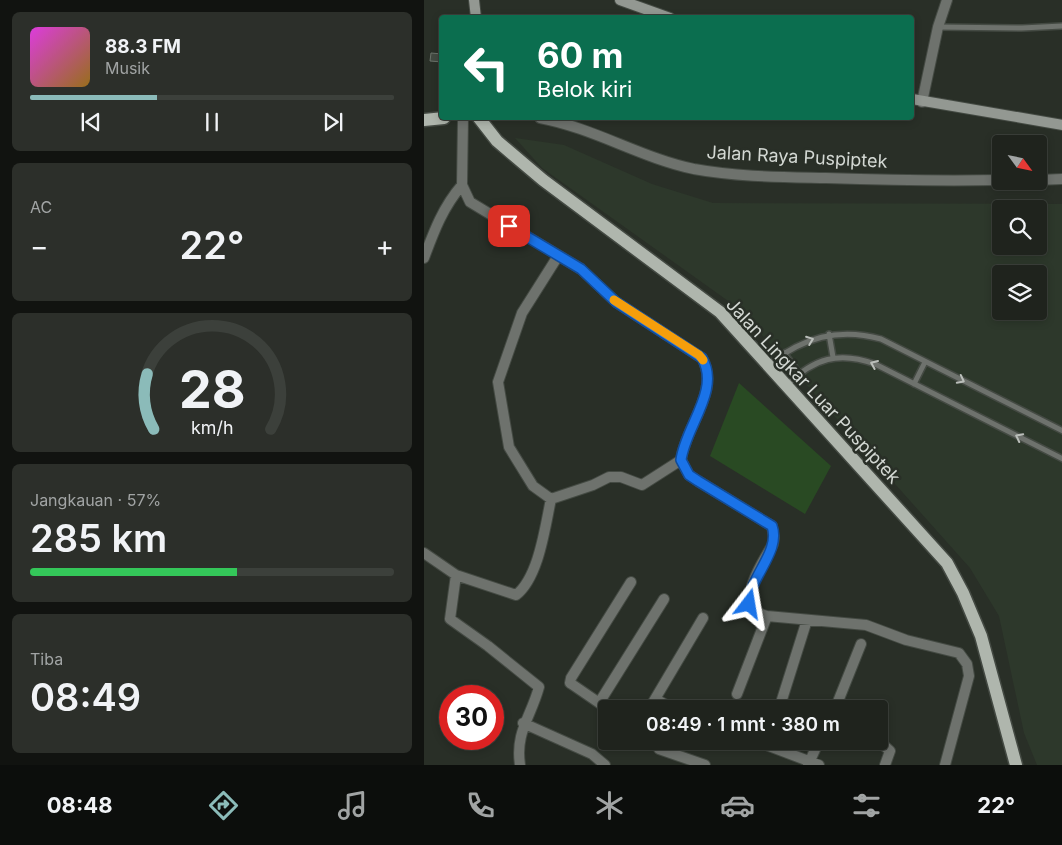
<!DOCTYPE html>
<html lang="id">
<head>
<meta charset="utf-8">
<style>
  :root { --surface:#1f231d; --page:#2c2f2a; --text:#f1f3f6; --muted:#a1a4a4; --line:#3c403b; --accent:#8bbbb9 }
  body { margin:0; font-family:Inter,sans-serif; background:var(--page); color:var(--text); height:100vh; display:flex; flex-direction:column; font-size:19px; white-space:nowrap }
  * { box-sizing:border-box; margin:0 }
  p { font-size:16px; color:var(--muted) }
  .icon { flex:none; width:28px; height:28px; fill:none; stroke:currentColor; stroke-width:2; stroke-linecap:round; stroke-linejoin:round }
  .map { position:relative; flex:1; overflow:hidden }
  .details { display:flex; flex-direction:column; gap:12px; padding:12px; background:#111310; width:424px }
  .details>* { flex:none }
  .guide { position:absolute; left:15px; top:15px; width:475px; height:105px; border-radius:5px; box-shadow:0 2px 8px #0003,0 0 0 1px var(--line); background:#0b6e4f; color:#fff; overflow:hidden }
  .needle { width:32px; rotate:123deg }
  .fabs { position:absolute; left:568px; top:135px; display:grid; gap:10px }
  .fabs a { display:grid; place-items:center; width:55px; height:55px; border-radius:5px; background:var(--surface); box-shadow:0 2px 8px #0003,0 0 0 1px var(--line); font-size:25px }
  .speed { position:absolute; left:15px; top:685px; display:flex; gap:10px; font-size:25px; font-weight:700; text-align:center }
  .speed>* { display:grid; place-content:center; width:65px; height:65px; border-radius:50%; background:var(--surface); box-shadow:0 2px 8px #0003,0 0 0 1px var(--line); line-height:1 }
  .speed .limit { border:8px solid #d22; background:#fff; color:#111 }
  .pin { position:absolute; display:grid; place-items:center; width:42px; height:42px; color:#fff; margin:-21px; border-radius:10px; box-shadow:0 2px 8px #0006 }
  .me { position:absolute; width:55px; margin:-28px; rotate:14deg; stroke-linejoin:round; filter:drop-shadow(0 0 4px #0008) }
  .turn { display:flex; align-items:center; gap:18px; height:105px; padding:0 15px; font-size:22px }
  .turn .icon { width:65px; height:65px; stroke-width:2.5 }
  .turn b { display:block; font-size:35px; line-height:42px }
  .big { font-size:38px; font-weight:600; line-height:1.1 }
  .details .widget { flex:1; display:flex; flex-direction:column; justify-content:center; gap:8px; min-width:0; padding:0 18px; border-radius:8px; background:var(--page) }
  .details .dial { align-items:center; gap:0 }
  .dial svg { height:130px; overflow:visible; fill:none; stroke:var(--line); stroke-width:7; stroke-linecap:round; text-anchor:middle }
  .dial text { fill:var(--text); stroke:none }
  .song { display:flex; align-items:center; gap:15px }
  .cover { width:60px; height:60px; border-radius:8px; background:linear-gradient(135deg,hsl(300 70% 55%),hsl(40 70% 35%)) }
  .played { height:5px; border-radius:2px; background:linear-gradient(90deg,var(--accent) 35%,var(--line) 35%) }
  .keys { display:flex; justify-content:space-around; direction:ltr }
  .heat { display:flex; justify-content:space-between; align-items:center; font-size:28px; direction:ltr }
  .charge { height:8px; border-radius:4px; background:linear-gradient(90deg,#34c759 57%,var(--line) 0) }
  .trip { position:absolute; left:174px; top:700px; width:290px; height:50px; border-radius:5px; background:var(--surface); box-shadow:0 2px 8px #0003,0 0 0 1px var(--line); font-weight:600; line-height:50px; text-align:center }
  .menu { display:flex; height:80px; justify-content:space-around; align-items:center; background:#0c0e0c; color:var(--muted) }
  .menu .icon { width:35px; height:35px }
  .menu .selected { color:var(--accent) }
  .menu b { font-size:22px; color:var(--text) }
  main { display:flex; flex:1; min-height:0 }
  .map>svg:first-child { display:block }
</style>
</head>
<body>
<main>
<section class="details">
<div class="widget">
<div class="song"><i class="cover"></i><div><b>88.3 FM</b><p>Musik</p></div></div>
<div class="played"></div>
<div class="keys"><svg class="icon" aria-label="previous" viewBox="0 0 24 24"><path d="M18 5L8 12l10 7zM5 5v14"/></svg><svg class="icon" aria-label="pause" viewBox="0 0 24 24"><path d="M8 5v14M16 5v14"/></svg><svg class="icon" aria-label="next" viewBox="0 0 24 24"><path d="M6 5l10 7-10 7zM19 5v14"/></svg></div>
</div>
<div class="widget"><p>AC</p>
<div class="heat"><a>−</a><b class="big">22°</b><a>+</a></div>
</div>
<div class="widget dial"><svg viewBox="0 0 100 80">
<path d="M14 69A42 42 0 1 1 86 69"/>
<path d="M14 69A42 42 0 0 1 10 35" stroke="#8bbbb9"/>
<text x="50" y="56" font-size="32" font-weight="700">28</text>
<text x="50" y="72" font-size="11">km/h</text>
</svg></div>
<div class="widget"><p>Jangkauan · 57%</p><b class="big">285 km</b><div class="charge"></div></div>
<div class="widget"><p>Tiba</p><b class="big">08:49</b></div>
</section>
<div class="map">
<svg width="639" height="765" viewBox="0 0 639 765">
  <rect width="100%" height="100%" fill="#292f27"/>
  <path fill="#2d382b" fill-rule="evenodd" d="M 91,138 L 140,145 L 228,184 L 289,203 L 638,204 L 638,765 L 613,765 L 600,733 L 575,616 L 546,568 L 314,308 L 118,168 ZM 576,209 L 614,209 L 614,246 L 576,246 ZM 576,274 L 614,274 L 614,311 L 576,311 Z"/>
  <path fill="#294a23" d="M 315,383 L 407,466 L 381,514 L 286,456 Z"/>
  <path fill="#424941" stroke="#6b736a" d="M 7,53 L 18,54 L 18,62 L 6,61 Z"/>
  <g fill="none" stroke-linecap="round" stroke-linejoin="round">
    <g stroke="#444a43" stroke-width="8">
      <path id="lane" d="M 514,27 L 598,28 L 639,26
        M 405,334 L 409,357
        M 360,353 L 375,373
        M 345,364 C 379,338 414,327 457,339 L 639,431
        M 490,384 L 501,362
        M 363,385 C 390,358 415,351 451,364 L 639,459"/>
    </g>
    <g stroke="#444a43" stroke-width="12">
      <path id="street" d="M 498,102 L 514,27 L 523,0
        M 39,118 L 38,185 L 46,202 L 157,269 L 192,302 L 278,358 C 297,390 261,427 257,460 L 265,475 L 274,481 L 348,526 L 350,538 L 349,544 C 338,564 307,607 343,616 L 442,625 L 482,640 L 535,653 L 543,664 L 545,676 L 521,765
        M 116,118 C 170,128 217,158 270,169 C 314,177 358,177 402,178 C 460,180 518,181 576,180
        M 614,180 L 639,179
        M 0,258 C 10,231 19,207 38,185
        M 127,499 L 109,486 L 85,447 L 74,382 L 98,313 L 134,256
        M 0,553 L 32,575 L 92,595 C 115,577 121,527 127,499 L 169,485 L 185,477 L 197,477 L 218,485 L 257,460
        M 32,575 L 26,619 L 64,646 L 115,687 C 107,717 91,732 96,765
        M 313,694 L 343,616
        M 231,699 L 279,618
        M 175,703 L 240,599
        M 184,709 L 149,685 L 146,683 L 147,678 L 207,582
        M 225,709 L 231,699 L 250,709
        M 355,709 L 383,620
        M 411,709 L 437,644
        M 99,723 L 168,754 L 181,765
        M 332,741 L 395,765
        M 455,741 L 466,751 L 461,765
        M 235,749 L 281,765
        M 384,765 L 395,741"/>
    </g>
    <g stroke="#444a43" stroke-width="12">
      <path id="secondary" d="M 50,0 L 52,18
        M 196,0 L 246,18
        M 488,99 L 639,125"/>
    </g>
    <g stroke="#444a43" stroke-width="15">
      <path id="primary" d="M 55,118 L 73,141 L 119,180 L 296,312 L 523,563 L 539,593 L 557,636 L 592,765
        M 0,120 L 20,118"/>
    </g>
    <use href="#lane" stroke="#6e726d" stroke-width="5"/>
    <use href="#street" stroke="#6e726d" stroke-width="10"/>
    <use href="#secondary" stroke="#939892" stroke-width="10"/>
    <use href="#primary" stroke="#afb6ad" stroke-width="12"/>
  </g>
  <defs><path id="oneway-chevron" d="M-2-3.5L2.5 0L-2 3.5" fill="none" stroke-width="1.6" stroke-linecap="round" stroke-linejoin="round" transform="scale(1.25)"/></defs>
  <g stroke="#babeba">
    <use href="#oneway-chevron" transform="translate(386 340) rotate(-21)"/>
    <use href="#oneway-chevron" transform="translate(450 364) rotate(-157)"/>
    <use href="#oneway-chevron" transform="translate(537 380) rotate(27)"/>
    <use href="#oneway-chevron" transform="translate(595 437) rotate(-153)"/>
  </g>
  <g fill="none" stroke-linecap="round" stroke-linejoin="round">
    <g stroke="#114b97" stroke-width="12">
      <path id="route" d="M 85,226 L 157,269 L 192,302 L 278,358 C 297,390 261,427 257,460 L 265,475 L 274,481 L 348,526 C 357,552 325,577 325,604"/>
    </g>
    <use href="#route" stroke="#1a73e8" stroke-width="9"/>
    <path stroke="#f59e0b" stroke-width="9" d="M 190,300 L 275,355 L 279,360"/>
  </g>
  <g text-anchor="middle" stroke-width="5" stroke-linejoin="round" paint-order="stroke">
    <g font-size="18" fill="#d3d8d3" stroke="#292f27">
      <text transform="translate(373 157) rotate(3)" y="6">Jalan Raya Puspiptek</text>
      <text transform="translate(389 391) rotate(47)" y="6">Jalan Lingkar Luar Puspiptek</text>
    </g>
  </g>
</svg>
<div class="fabs">
<a><svg class="needle" viewBox="-14 -14 28 28"><path d="M0-13l5 13h-10z" fill="#e53935"/><path d="M0 13l5-13h-10z" fill="#a1a4a4"/></svg></a>
<a><svg class="icon" aria-label="search" viewBox="0 0 24 24"><circle cx="10" cy="10" r="6"/><path d="M15 15l6 6"/></svg></a>
<a><svg class="icon" aria-label="layers" viewBox="0 0 24 24"><path d="M12 4l9 5-9 5-9-5zM3 14l9 5 9-5"/></svg></a>
</div>
<div class="speed"><div class="limit">30</div></div>
<div class="pin" style="left:85px;top:226px;background:#d93025"><svg class="icon" aria-label="arrive" viewBox="0 0 24 24"><path d="M6 21V4h12l-3 4 3 4H6"/></svg></div>
<svg class="me" style="left:325px;top:604px" viewBox="-20 -20 40 40"><path d="M0-17L14 15 0 8-14 15z" fill="#1a73e8" stroke="#fff" stroke-width="4"/></svg>
<div class="trip">08:49 · 1 mnt · 380 m</div>
<div class="guide">
<div class="turn"><svg class="icon" aria-label="left" viewBox="0 0 24 24"><path d="M17 20v-9H6M10 6l-5 5 5 5"/></svg><div><b>60 m</b>Belok kiri</div></div>
</div>
</div>
</main>
<nav class="menu">
<b>08:48</b>
<svg class="icon selected" aria-label="directions" viewBox="0 0 24 24"><path d="M12 3l9 9-9 9-9-9zM9 14v-3h6M13 9l2 2-2 2"/></svg>
<svg class="icon" aria-label="music" viewBox="0 0 24 24"><path d="M9 18V5l10-2v13"/><circle cx="6" cy="18" r="3"/><circle cx="16" cy="16" r="3"/></svg>
<svg class="icon" aria-label="phone" viewBox="0 0 24 24"><path d="M5 4h4l2 5-3 2q2 4 5 5l2-3 5 2v4C11 20 4 13 5 4z"/></svg>
<svg class="icon" aria-label="climate" viewBox="0 0 24 24"><path d="M12 3v18M4 7l16 10M4 17L20 7"/></svg>
<svg class="icon" aria-label="car" viewBox="0 0 24 24"><path d="M5 17H2v-5l4-1 3-4h7l3 4 3 1v5h-3M9 17h6M6 11h13"/><circle cx="7" cy="17" r="2"/><circle cx="17" cy="17" r="2"/></svg>
<svg class="icon" aria-label="filters" viewBox="0 0 24 24"><path d="M4 7h16M4 17h16"/><circle cx="9" cy="7" r="2"/><circle cx="15" cy="17" r="2"/></svg>
<b>22°</b>
</nav>
</body>
</html>
